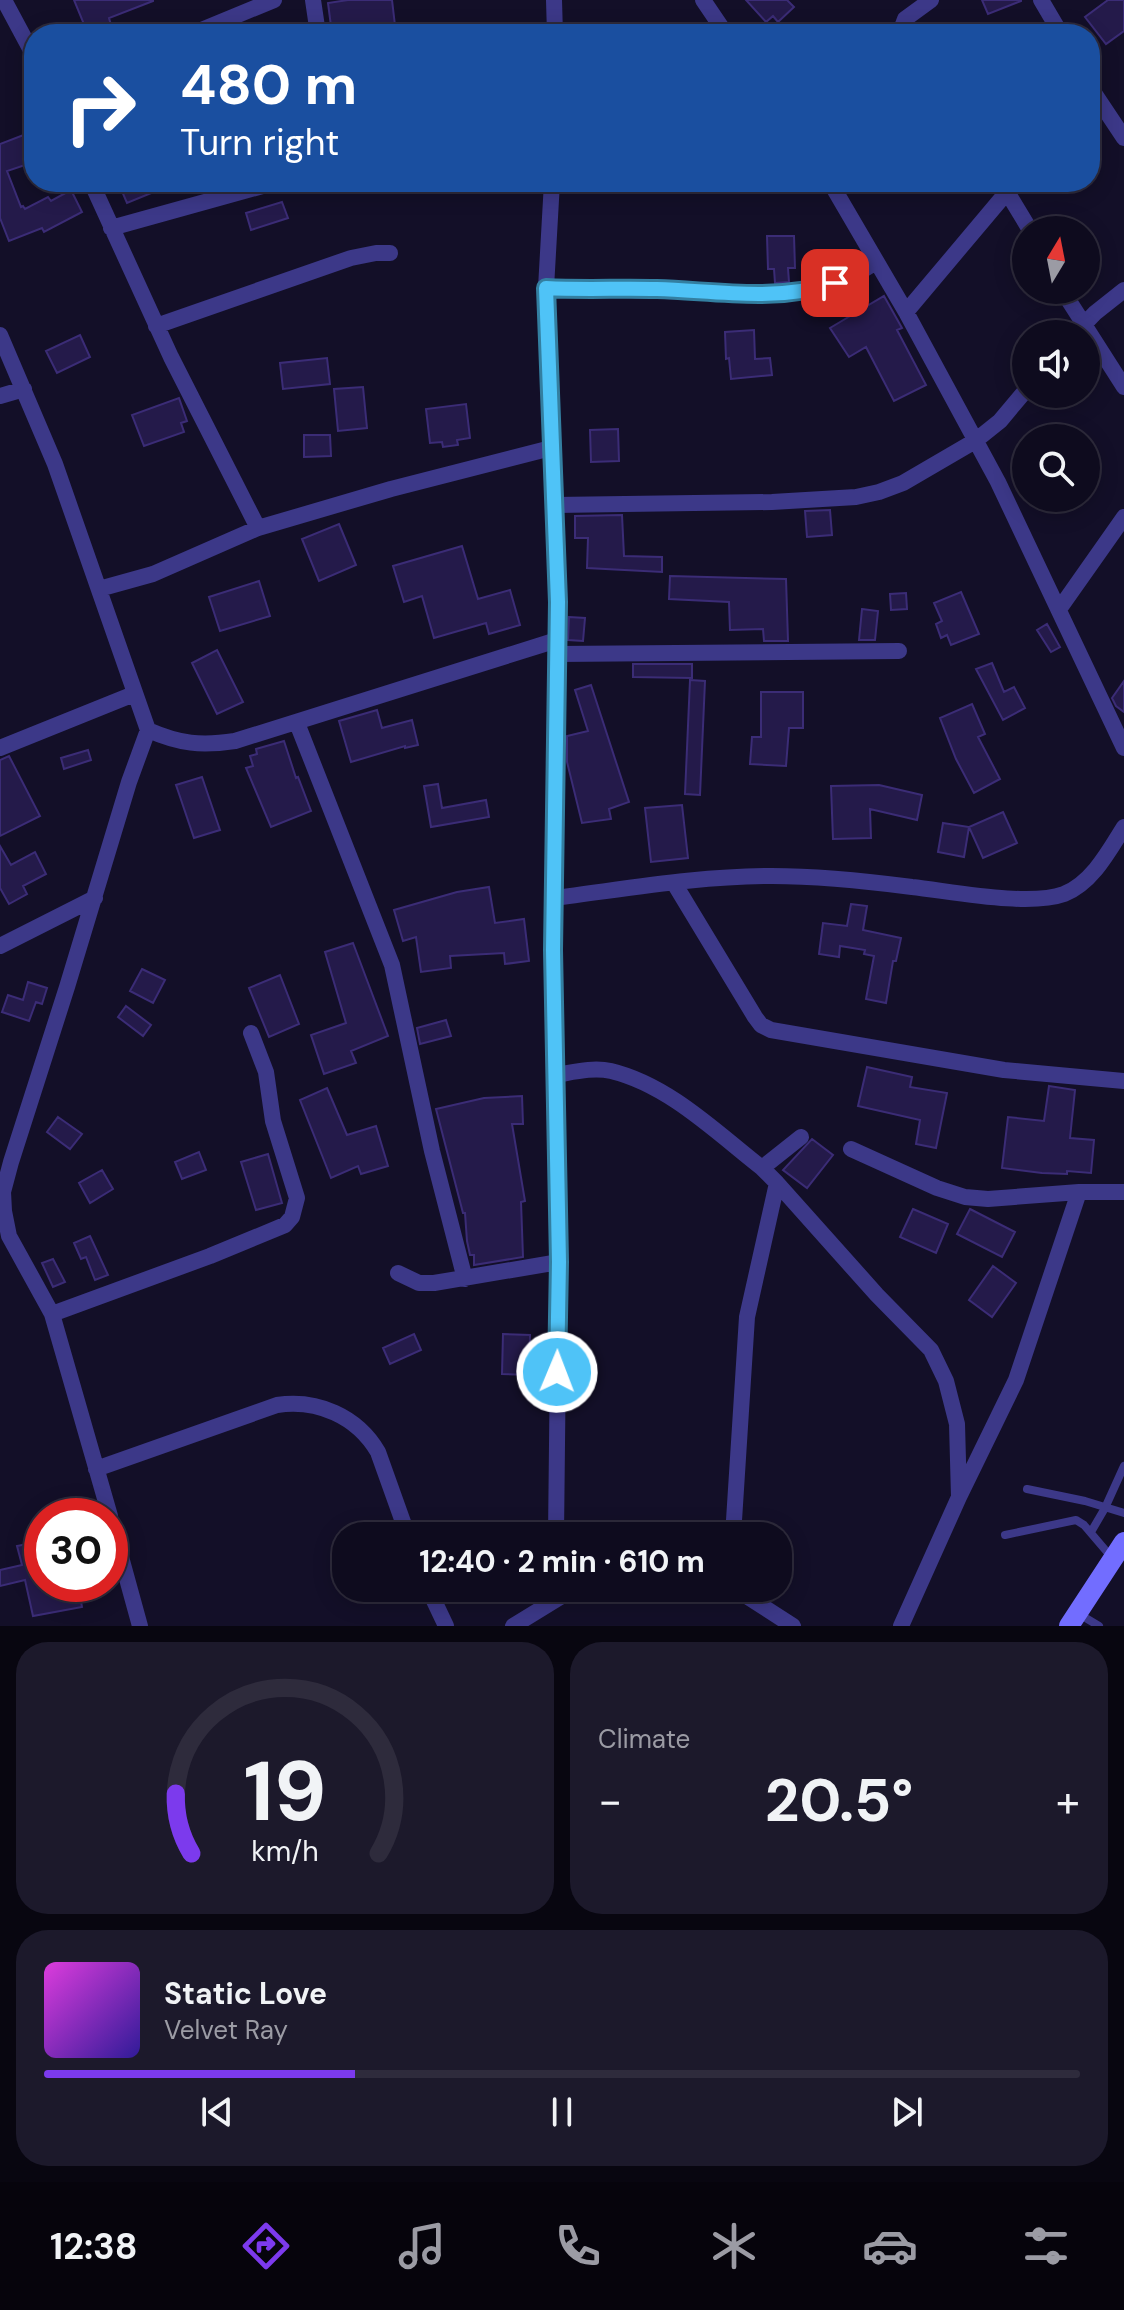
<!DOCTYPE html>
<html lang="en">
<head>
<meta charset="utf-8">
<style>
  :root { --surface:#0e0b1e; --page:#1c192b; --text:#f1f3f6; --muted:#9b9ba4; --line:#2e2b3c; --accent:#7c3aed }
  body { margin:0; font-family:"DM Sans",sans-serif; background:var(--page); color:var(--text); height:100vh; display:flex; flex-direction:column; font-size:30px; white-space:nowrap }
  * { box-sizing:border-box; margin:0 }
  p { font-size:26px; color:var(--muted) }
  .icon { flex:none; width:44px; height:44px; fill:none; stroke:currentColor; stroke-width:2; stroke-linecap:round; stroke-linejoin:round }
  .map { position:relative; height:1626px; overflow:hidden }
  .side { display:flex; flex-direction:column; gap:16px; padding:16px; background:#080610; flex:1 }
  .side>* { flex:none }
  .banner { position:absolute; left:24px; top:24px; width:1076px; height:168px; border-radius:32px; box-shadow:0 4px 20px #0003,0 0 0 2px var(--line); background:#1a4fa0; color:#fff; overflow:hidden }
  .needle { width:52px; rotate:10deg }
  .tools { position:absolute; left:1012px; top:216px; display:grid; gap:16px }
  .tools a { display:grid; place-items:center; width:88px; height:88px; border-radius:50%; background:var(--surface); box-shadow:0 4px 20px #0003,0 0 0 2px var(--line); font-size:40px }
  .speed { position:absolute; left:24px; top:1498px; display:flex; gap:16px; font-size:40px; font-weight:700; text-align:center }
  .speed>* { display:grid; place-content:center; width:104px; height:104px; border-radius:50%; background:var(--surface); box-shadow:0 4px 20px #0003,0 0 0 2px var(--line); line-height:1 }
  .speed .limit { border:12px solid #d22; background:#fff; color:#111 }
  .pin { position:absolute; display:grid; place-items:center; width:68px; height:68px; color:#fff; margin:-34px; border-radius:16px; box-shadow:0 4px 12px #0006 }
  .me { position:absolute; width:88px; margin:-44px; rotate:1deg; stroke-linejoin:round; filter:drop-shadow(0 0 6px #0008) }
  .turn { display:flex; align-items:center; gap:28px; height:168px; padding:0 24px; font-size:36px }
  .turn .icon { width:104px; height:104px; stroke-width:2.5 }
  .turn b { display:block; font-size:56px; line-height:68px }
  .big { font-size:60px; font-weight:700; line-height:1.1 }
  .side .widget { flex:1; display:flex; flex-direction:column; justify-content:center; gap:12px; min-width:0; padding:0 28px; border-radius:32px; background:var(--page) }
  .side .dial { align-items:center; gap:0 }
  .dial svg { height:208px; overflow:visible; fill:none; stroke:var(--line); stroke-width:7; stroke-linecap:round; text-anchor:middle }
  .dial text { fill:var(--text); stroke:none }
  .song { display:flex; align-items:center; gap:24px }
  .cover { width:96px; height:96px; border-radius:12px; background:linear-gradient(135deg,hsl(300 70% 55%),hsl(250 70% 35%)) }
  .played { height:8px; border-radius:4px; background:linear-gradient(90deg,var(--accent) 30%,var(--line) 30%) }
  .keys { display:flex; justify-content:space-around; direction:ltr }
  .heat { display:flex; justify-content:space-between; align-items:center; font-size:44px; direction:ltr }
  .side .tiles { flex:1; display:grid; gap:16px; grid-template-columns:1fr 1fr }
  .widget:last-child { grid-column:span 2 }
  .trip { position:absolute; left:332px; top:1522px; width:460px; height:80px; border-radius:32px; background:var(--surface); box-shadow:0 4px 20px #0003,0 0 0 2px var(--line); font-weight:700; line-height:80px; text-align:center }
  .dock { display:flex; height:128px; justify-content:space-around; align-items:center; background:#06040c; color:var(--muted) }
  .dock .icon { width:56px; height:56px }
  .dock .on { color:var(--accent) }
  .dock b { font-size:36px; color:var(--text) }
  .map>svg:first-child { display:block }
</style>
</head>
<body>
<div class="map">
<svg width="1124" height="1626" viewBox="0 0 1124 1626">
  <rect width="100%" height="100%" fill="#130f28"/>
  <path fill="#241a4a" stroke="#3b2c76" stroke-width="2" d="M 74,0 L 153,0 L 153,1 L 109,18 L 111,25 L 88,34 Z
    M 348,0 L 392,0 L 396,34 L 332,34 L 328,3 Z
    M 746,0 L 787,0 L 794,7 L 778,22 L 773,16 L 766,22 Z
    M 982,0 L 1021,0 L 1021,1 L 988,14 Z
    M 1108,0 L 1124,0 L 1124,31 L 1106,44 L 1085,17 Z
    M 244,24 L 247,34 L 221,34 Z
    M 34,131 L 34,162 L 7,171 L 21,207 L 23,206 L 25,209 L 48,197 L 51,201 L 71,190 L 82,212 L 44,232 L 42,228 L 9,241 L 0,218 L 0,144 Z
    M 118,182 L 178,182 L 127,203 Z
    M 282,202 L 288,218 L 251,230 L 246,213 Z
    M 767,236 L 794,236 L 795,268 L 788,268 L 789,282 L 775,283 L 774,269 L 768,269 Z
    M 884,296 L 902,328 L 897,330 L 926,385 L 894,401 L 866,347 L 849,357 L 830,328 Z
    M 754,330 L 755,359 L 770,358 L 772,375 L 731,379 L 729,358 L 726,359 L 725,332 Z
    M 80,335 L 90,357 L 57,373 L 46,351 Z
    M 327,358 L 330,384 L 283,389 L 280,363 Z
    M 363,387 L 367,428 L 338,431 L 334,389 Z
    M 179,398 L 187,421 L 181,423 L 184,432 L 144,446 L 132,415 Z
    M 466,404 L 470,438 L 457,440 L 458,445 L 443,447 L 442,442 L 430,443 L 426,409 Z
    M 618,429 L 619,461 L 591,462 L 590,430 Z
    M 304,435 L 330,435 L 331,456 L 304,457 Z
    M 830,510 L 832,535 L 807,537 L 805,511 Z
    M 622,515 L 624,556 L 662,557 L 662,572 L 587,568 L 588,538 L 575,538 L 575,516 Z
    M 339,524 L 356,565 L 319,581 L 302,539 Z
    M 462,546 L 478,599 L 510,590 L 520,625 L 489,634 L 486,623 L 434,638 L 422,596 L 404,602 L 393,566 Z
    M 670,576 L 786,579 L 788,641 L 764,641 L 763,629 L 730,630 L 729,602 L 669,599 Z
    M 259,581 L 270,616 L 220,631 L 209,597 Z
    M 961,592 L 979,634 L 951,645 L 947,635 L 941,638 L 936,624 L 942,621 L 934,603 Z
    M 906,593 L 907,609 L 891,610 L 890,594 Z
    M 862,609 L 878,611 L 875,640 L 859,640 Z
    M 569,617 L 585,618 L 583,641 L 568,640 Z
    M 1047,624 L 1060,647 L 1051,652 L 1037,630 Z
    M 217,650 L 243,702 L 217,714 L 192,663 Z
    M 992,663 L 1004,692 L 1014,687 L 1025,708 L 1003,720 L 976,669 Z
    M 633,664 L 692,664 L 692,678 L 633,677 Z
    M 690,680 L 705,681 L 700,795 L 685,794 Z
    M 1124,681 L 1124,712 L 1116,706 L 1112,698 Z
    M 591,685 L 629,802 L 609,809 L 611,819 L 582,823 L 567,762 L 567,736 L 588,731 L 575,690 Z
    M 761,692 L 803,692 L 803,728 L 789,728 L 786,766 L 750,764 L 752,737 L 761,737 Z
    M 972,704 L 985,734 L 978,737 L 1000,779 L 974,793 L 956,759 L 940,718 Z
    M 377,710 L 382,728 L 412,720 L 418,745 L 405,748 L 405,746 L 351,762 L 339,721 Z
    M 284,741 L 296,778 L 298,777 L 311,811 L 271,827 L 246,768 L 253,766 L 250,756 L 257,754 L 256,749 Z
    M 88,750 L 91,760 L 64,769 L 61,758 Z
    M 9,756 L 40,816 L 0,836 L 0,760 Z
    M 202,777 L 220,830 L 194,838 L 176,785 Z
    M 438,784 L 442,808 L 486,800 L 489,817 L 431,827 L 424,786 Z
    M 879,785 L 922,795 L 917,820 L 870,809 L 871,838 L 833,839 L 831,786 Z
    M 682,805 L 688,858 L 651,862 L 645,808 Z
    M 1003,812 L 1017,843 L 983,858 L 969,827 Z
    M 943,823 L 969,827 L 964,857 L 938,852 Z
    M 0,846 L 11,865 L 35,852 L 46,874 L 23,886 L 27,894 L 9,904 L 0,888 Z
    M 489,887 L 495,923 L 524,919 L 529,961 L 505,964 L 504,953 L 450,956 L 451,968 L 421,972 L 416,937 L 403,941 L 394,910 L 457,892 Z
    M 851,904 L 867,906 L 863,930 L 901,938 L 896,961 L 893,961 L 886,1003 L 866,999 L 874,956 L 864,954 L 865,950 L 840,946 L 839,957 L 819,954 L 823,923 L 847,926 Z
    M 353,943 L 388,1036 L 351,1051 L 356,1063 L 324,1074 L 311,1035 L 346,1023 L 325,952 Z
    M 142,969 L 165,980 L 153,1003 L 130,991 Z
    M 280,975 L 299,1024 L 269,1037 L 249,988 Z
    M 28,982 L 47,988 L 42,1004 L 36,1002 L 29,1021 L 2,1012 L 8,995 L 23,1000 Z
    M 126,1006 L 151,1025 L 143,1036 L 118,1017 Z
    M 446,1020 L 451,1036 L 420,1044 L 417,1028 Z
    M 867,1067 L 912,1077 L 910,1087 L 947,1093 L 936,1148 L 916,1144 L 920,1120 L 858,1106 Z
    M 1049,1086 L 1075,1090 L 1070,1138 L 1094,1140 L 1091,1173 L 1067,1171 L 1067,1174 L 1042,1173 L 1002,1168 L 1008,1117 L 1044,1121 Z
    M 327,1088 L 347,1135 L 376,1126 L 388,1166 L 361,1174 L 358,1166 L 331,1178 L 300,1100 Z
    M 522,1096 L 523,1124 L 512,1124 L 525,1201 L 521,1202 L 523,1257 L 474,1265 L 474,1255 L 470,1255 L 467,1241 L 465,1213 L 463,1213 L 436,1109 L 484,1098 Z
    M 58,1117 L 82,1134 L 70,1149 L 47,1132 Z
    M 812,1139 L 833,1155 L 807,1188 L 783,1170 Z
    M 199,1152 L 206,1170 L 182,1179 L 175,1162 Z
    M 268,1154 L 282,1203 L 256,1210 L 241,1162 Z
    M 102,1170 L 113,1189 L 90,1203 L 79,1183 Z
    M 913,1209 L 948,1224 L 936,1253 L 900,1237 Z
    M 970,1209 L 1015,1232 L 1002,1257 L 957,1234 Z
    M 90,1236 L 108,1275 L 95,1280 L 86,1257 L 81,1259 L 74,1243 Z
    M 53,1259 L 65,1282 L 53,1287 L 42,1263 Z
    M 993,1266 L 1016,1283 L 992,1317 L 969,1300 Z
    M 414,1334 L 421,1350 L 390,1364 L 383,1348 Z
    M 503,1334 L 530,1335 L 529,1375 L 502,1374 Z
    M 42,1541 L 42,1584 L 78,1584 L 82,1607 L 33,1616 L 25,1580 L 0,1586 L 0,1570 L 22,1565 L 17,1546 Z"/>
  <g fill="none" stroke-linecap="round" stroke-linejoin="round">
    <path stroke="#3c3888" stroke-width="8" d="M 1027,1489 L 1085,1501 L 1124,1513
      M 1091,1532 L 1105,1508 L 1124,1466
      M 1005,1535 L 1076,1520 L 1084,1525 L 1113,1559
      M 1079,1614 L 1099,1626"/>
    <path stroke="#3c3888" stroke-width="16" d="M 4,0 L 34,56
      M 313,0 L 318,34
      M 554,0 L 555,34
      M 703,0 L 726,34
      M 1041,0 L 1061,34
      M 192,34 L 274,0
      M 516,34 L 555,29
      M 905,34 L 902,27 L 905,19 L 931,0
      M 1090,87 L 1124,138
      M 91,182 L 171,357 L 258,528
      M 552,182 L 546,288 L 558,602 L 553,950 L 559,1262 L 556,1536
      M 830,182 L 906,312 L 998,482 L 1124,748
      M 1001,182 L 1030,230
      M 111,228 L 277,182
      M 546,288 L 780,294 C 818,289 844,283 876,262
      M 1062,290 L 1124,387
      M 906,312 L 1007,192
      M 156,326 L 351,258 L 376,253 L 390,253
      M 1075,334 L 1095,313 L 1124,290
      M 0,335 L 55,464 L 148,730 L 129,782 L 67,987 L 11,1162 L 3,1192 L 4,1211 L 9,1236 L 52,1314 L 110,1516
      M 0,396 L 24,389
      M 555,505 L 772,502 L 856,497 L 879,492 L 903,483 L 975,441 L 1000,421 L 1026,390
      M 99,589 L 153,574 L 258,528 L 391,489 L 551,448
      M 1060,608 L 1124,517
      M 558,654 L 899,651
      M 297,723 L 392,965 L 432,1151 L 465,1279
      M 148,730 C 180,744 201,746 235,741 L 557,640
      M 0,748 L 134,694
      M 674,883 L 755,1017 L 761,1025 L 771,1030 L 1004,1070 L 1124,1081
      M 554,898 C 626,889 699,876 772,876 C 819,876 866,881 912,887 C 950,891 1028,907 1064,894 C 1092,883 1109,851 1124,827
      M 0,946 L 95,898
      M 556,1075 C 574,1072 593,1067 611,1071 C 669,1085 717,1133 762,1168 L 777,1183 L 877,1295 L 931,1350 L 946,1381 L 957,1424 L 959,1497
      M 851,1149 L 937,1188 L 965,1197 L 988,1199 L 1079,1192 L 1124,1192
      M 762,1168 L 801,1137
      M 398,1273 L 419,1283 L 434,1283 L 559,1262
      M 52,1314 L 210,1256 L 285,1225 L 292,1217 L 297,1198 L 273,1121 L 266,1072 L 251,1033
      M 96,1469 L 277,1405 C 317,1399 357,1416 378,1452 L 408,1536
      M 110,1517 L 140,1626
      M 733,1536 L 747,1317 L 777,1183
      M 428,1588 L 446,1626
      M 734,1588 L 793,1626
      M 513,1626 L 562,1596 L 561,1588
      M 901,1626 L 959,1497 L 1016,1380 L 1079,1192"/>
    <path stroke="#726dff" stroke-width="20" d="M 1069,1626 L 1124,1542"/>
  </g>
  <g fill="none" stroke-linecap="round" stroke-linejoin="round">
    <g stroke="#337fa1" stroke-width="20">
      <path id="route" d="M 557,1372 L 559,1262 L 553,950 L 558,602 L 546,288 C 583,290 620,288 657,289 C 717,291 777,302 835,283"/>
    </g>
    <use href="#route" stroke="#4fc3f7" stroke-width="14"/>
  </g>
</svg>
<div class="tools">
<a><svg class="needle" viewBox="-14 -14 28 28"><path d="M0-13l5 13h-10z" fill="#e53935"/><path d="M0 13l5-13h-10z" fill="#9b9ba4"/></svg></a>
<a><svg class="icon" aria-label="sound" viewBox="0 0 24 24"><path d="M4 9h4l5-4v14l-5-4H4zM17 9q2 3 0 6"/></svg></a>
<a><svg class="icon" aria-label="search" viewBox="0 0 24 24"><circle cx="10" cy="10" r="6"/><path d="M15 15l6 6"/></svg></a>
</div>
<div class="speed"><div class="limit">30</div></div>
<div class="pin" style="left:835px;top:283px;background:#d93025"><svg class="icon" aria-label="arrive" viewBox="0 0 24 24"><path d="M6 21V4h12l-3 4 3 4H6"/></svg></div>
<svg class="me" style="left:557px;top:1372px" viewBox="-20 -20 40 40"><circle r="17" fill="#4fc3f7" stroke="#fff" stroke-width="3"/><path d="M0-11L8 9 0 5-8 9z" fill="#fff"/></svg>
<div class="trip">12:40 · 2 min · 610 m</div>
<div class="banner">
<div class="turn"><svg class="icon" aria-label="right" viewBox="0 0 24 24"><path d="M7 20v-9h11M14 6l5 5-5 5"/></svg><div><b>480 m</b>Turn right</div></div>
</div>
</div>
<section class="side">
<div class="tiles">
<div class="widget dial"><svg viewBox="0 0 100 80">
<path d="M14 69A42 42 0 1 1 86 69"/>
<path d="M14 69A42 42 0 0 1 8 46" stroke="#7c3aed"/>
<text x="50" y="56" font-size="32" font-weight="700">19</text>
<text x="50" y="72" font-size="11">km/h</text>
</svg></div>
<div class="widget"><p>Climate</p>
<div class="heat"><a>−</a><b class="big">20.5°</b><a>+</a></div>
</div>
<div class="widget">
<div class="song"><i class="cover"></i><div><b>Static Love</b><p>Velvet Ray</p></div></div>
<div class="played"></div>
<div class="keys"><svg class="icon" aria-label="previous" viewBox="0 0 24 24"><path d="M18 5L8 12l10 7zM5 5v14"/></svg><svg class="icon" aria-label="pause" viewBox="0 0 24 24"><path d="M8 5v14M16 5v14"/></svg><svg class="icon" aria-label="next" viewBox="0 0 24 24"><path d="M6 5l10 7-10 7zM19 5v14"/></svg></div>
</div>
</div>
</section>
<nav class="dock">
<b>12:38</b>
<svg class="icon on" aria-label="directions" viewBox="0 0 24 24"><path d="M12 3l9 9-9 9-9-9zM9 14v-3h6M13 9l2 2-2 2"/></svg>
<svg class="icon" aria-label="music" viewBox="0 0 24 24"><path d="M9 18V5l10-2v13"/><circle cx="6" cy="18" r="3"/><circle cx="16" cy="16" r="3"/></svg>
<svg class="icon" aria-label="phone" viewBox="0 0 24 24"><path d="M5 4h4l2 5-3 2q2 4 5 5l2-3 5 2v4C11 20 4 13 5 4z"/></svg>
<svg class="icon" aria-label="climate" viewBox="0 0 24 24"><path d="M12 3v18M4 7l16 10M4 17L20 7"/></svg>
<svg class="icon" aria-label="car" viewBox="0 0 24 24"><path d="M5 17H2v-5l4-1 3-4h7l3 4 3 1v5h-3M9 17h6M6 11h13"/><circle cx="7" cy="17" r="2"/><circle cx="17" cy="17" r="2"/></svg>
<svg class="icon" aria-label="filters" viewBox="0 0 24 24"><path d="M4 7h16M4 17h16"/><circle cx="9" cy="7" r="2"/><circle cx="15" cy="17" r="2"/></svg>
</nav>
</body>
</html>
